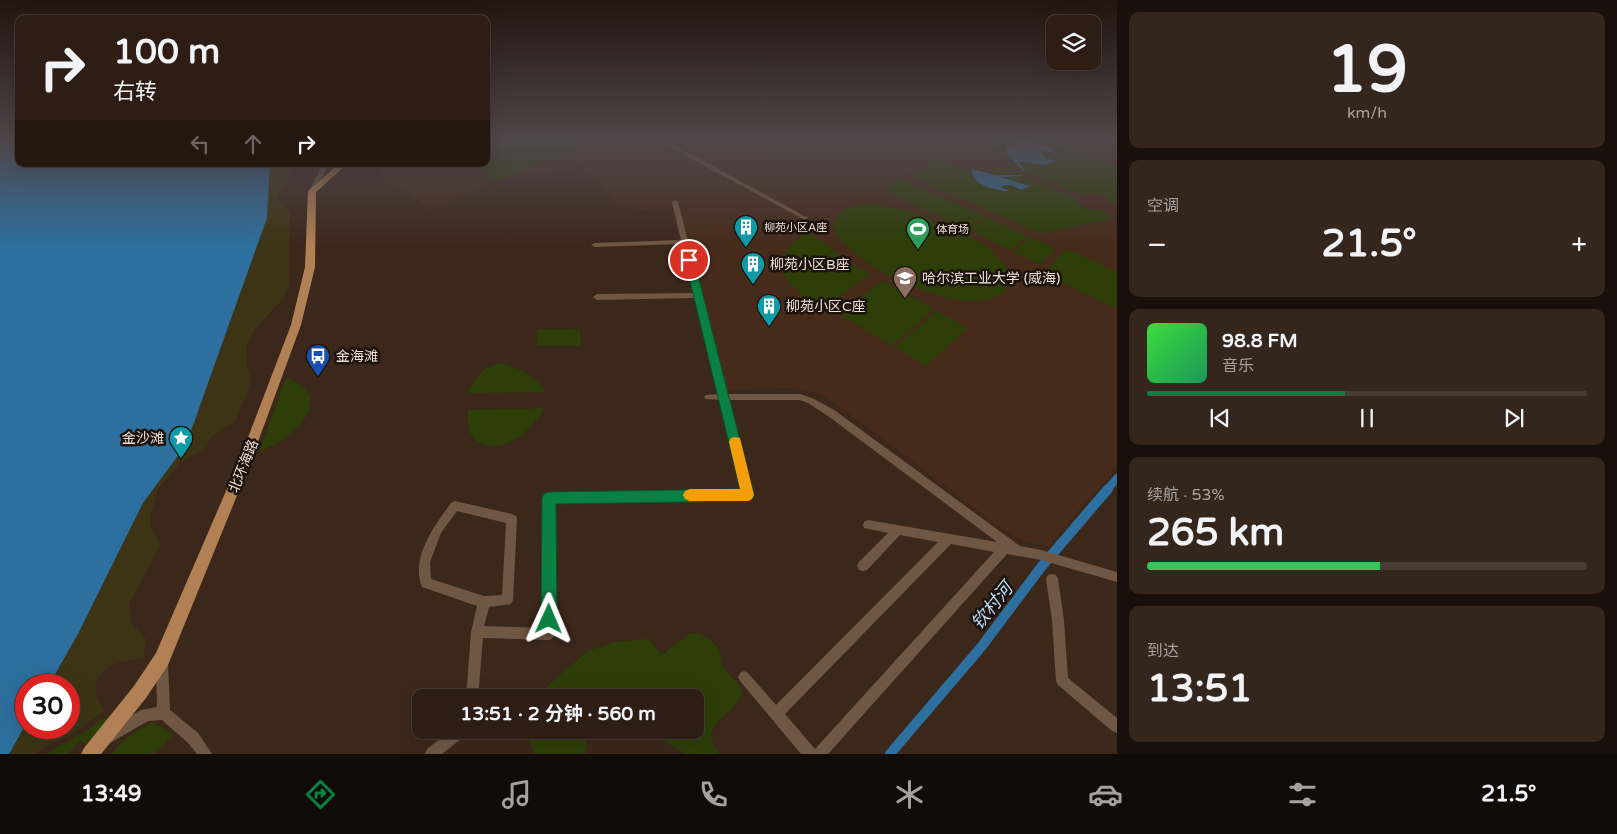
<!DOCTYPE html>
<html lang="zh">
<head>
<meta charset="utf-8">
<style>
	:root { --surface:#2d1d14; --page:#35261d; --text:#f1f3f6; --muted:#a7a2a0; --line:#483b34; --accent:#0b8043 }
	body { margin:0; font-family:"Varela Round","Noto Sans SC",sans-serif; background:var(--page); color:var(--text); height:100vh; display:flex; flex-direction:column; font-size:19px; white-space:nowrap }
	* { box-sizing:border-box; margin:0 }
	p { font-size:16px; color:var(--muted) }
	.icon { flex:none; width:28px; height:28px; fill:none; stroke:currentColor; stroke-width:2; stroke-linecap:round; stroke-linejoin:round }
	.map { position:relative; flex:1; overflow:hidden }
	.panel { display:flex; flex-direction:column; gap:12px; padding:12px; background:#19100b; width:500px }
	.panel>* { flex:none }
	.banner { position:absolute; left:15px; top:15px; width:475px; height:152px; border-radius:10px; box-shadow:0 5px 20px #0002,0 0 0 1px var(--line); background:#2d1d14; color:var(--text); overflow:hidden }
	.buttons { position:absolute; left:1046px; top:15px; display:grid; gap:10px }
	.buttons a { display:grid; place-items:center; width:55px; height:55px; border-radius:10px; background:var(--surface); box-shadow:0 5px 20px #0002,0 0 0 1px var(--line); font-size:25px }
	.speed { position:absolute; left:15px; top:674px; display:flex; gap:10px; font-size:25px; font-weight:700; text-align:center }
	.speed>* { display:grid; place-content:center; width:65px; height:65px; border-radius:50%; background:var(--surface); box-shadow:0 5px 20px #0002,0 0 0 1px var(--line); line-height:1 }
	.speed .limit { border:8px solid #d22; background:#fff; color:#111 }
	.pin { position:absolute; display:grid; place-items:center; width:42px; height:42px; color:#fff; margin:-21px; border:2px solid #fff; border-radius:50%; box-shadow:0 1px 5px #0007 }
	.me { position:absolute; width:55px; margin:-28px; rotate:1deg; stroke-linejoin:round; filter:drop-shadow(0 0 4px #0008) }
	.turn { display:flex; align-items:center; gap:18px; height:105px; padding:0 15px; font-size:22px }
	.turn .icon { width:65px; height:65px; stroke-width:2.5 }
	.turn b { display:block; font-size:35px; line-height:42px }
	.lanes { display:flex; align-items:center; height:48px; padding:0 15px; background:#0003; justify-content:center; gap:25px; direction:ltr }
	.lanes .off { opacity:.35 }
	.big { font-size:38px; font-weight:700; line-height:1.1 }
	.panel .card { flex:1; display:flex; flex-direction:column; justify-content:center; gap:8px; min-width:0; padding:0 18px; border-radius:10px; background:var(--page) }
	.panel .dial { align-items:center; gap:0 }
	.dial b { font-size:65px; line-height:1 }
	.song { display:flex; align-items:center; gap:15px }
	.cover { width:60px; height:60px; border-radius:8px; background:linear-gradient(135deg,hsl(120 70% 55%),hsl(150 70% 35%)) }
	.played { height:5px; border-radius:2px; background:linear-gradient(90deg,var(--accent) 45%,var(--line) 45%) }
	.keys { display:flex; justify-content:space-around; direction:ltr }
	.heat { display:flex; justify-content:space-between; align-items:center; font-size:28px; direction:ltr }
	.charge { height:8px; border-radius:4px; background:linear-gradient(90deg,#34c759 53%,var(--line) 0) }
	.trip { position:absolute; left:412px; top:689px; width:292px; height:50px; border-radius:10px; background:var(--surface); box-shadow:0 5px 20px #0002,0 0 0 1px var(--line); font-weight:700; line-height:50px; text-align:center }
	.tabs { display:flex; height:80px; justify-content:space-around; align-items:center; background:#120c08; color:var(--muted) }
	.tabs .icon { width:35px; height:35px }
	.tabs .selected { color:var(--accent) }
	.tabs b { font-size:22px; color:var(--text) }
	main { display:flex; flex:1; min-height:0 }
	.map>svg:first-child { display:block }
	.built { fill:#462b1b }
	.green { fill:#2d3e08 }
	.sand { fill:#3c3414 }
	.water { fill:#2d6f9e }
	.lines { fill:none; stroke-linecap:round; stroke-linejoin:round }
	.canal-far1 { stroke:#2d6f9e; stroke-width:8 }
	.canal { stroke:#2d6f9e; stroke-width:10 }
	.minor { fill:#705743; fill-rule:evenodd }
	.major { fill:#b18055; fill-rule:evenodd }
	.route { fill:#0b8043; stroke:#07532c }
	.slow { fill:#f59e0b }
	.labels { text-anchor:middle; stroke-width:5; stroke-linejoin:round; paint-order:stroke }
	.far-poi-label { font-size:11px; fill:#eddfd7; stroke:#1c130d; text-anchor:start }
	.poi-label { font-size:14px; fill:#eddfd7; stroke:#1c130d; text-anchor:start }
	.street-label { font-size:14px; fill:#eddfd7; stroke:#1c130d }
	.near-water-label { font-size:18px; font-style:italic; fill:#bcdef9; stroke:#1c130d }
</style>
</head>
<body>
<main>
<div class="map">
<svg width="1117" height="754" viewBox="0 0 1117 754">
	<rect width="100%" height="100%" fill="#3c271b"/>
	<path class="built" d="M486,140H1117V466L1047,547L1023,540L999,527L881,437L829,399L819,394L795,388L718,390L671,211H649L615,203L582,167L494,182L430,209L385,178L371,164H486Z"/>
	<g class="green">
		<path d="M509,140H565L577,147L496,181L472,164H486V149Z"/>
		<path d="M986,140H1048L1113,164L1117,167V205C1110,203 1110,200 1104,196C1097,192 1087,193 1079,194L1008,165V158Z"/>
		<path d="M938,158L955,165L982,170L1003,168L1076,198V201L1083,208L1102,211L1114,218L1044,233L1037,232L910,176Z"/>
		<path d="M900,178L984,216L967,230L882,189Z"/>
		<path d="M871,203L914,212L969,235L992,251L1006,266L1011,281C1008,284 1006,291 1002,293C991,302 967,302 953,299C940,296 926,291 913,287C894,279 828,245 835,221C838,207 859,205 871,203Z"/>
		<path d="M986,217L1028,236L1011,250L969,230Z"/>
		<path d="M806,232L824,242L846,261L870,274L823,309C787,286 762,265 806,232Z"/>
		<path d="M1030,237L1056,249L1040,264L1013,252Z"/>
		<path d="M1067,249L1117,272V309L1043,273Z"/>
		<path d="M882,281L934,309L892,346L839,314Z"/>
		<path d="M937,311L968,328L926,366L895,347Z"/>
		<path d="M580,329L581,346H537V330Z"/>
		<path d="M502,363C520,368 535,377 546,392L468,393C476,377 484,365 502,363Z"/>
		<path d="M286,378C340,397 292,441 259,451Z"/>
		<path d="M545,408C537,419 530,429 519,437C502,449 473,451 468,426C467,421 468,415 468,410Z"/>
		<path d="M691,633C700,632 712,640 718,648C721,653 720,661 723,666C727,676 744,683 741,696C736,711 707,721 712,740C713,745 717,750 719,754H685L664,741L622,730H696V698L535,697L588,651L615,642L648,639L660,653L665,654L669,649Z"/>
		<path d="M109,715L112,717L86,744L80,740L68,754H46L86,731Z"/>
		<path d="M152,723L160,726L172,735L154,754H111L130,735Z"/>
		<path d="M526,730H603L586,738V754H534Z"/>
	</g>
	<path class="sand" d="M270,164H293C293,178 279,185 278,199L290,212L289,285L284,298L255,329L247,343L246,359L251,382L235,422L210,438L207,447L180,463L158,489L150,517L151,529L161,545L129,604L132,623L146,639L143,659C111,658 79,679 105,711L70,735L43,747L36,754H9L26,724V728H69V685H49L78,634L143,503L186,445L267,218Z"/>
	<g class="water">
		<path d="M0,140H19V164H270L267,218L186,445L143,503L78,634L49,685H26V724L9,754H0Z"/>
		<path d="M1029,142L1047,146L1057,153L1043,151L1040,153L1047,159L1058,161L1045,165L1017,161L1026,172L1023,171L1006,152L1007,146L1014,143Z"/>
		<path d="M972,169L996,175H1020L1022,176L1001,177L1030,186L1021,190C1015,186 1007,183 1001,187L1009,191C996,191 969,184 972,169Z"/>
	</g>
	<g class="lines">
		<path class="canal-far1" d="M1107,490L1117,478"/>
		<path class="canal" d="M890,754L982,646L1042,566L1108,489"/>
		<g class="minor">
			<path d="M657,140H665L808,218L805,220L803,219Z"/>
			<path d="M323,164H329L315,191L310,192L309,191Z"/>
			<path d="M675,200L678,202L727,394H800L814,399L834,410L1020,546L1041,550L1117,572V582L1041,560L1007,554L828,754H801L740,681L738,677L740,673L744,671L748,673L776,705L938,542L900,535L867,570L863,571L859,570L857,566L859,562L888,533L864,528L863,525L864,522L868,520L997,542L828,416L808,403L800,400H729L753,495L752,498L748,500L554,502L555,634L553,638L549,640L483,638L478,698H466L471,632L477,606L422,587C410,558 435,525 451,503L455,501L512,514L516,516L517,519L513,600L511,604L489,607L484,626L543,628L544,498L545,495L549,493L742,491L720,400L706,399L704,397L706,395L718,394L695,298L597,300L593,297L597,294L694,293L682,244L595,247L591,245L595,243L681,240L672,202ZM457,511L506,523L502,595L484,596L431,579L430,562L441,533ZM951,544L994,552L815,749L785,714Z"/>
			<path d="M1052,574L1056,575L1058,579L1064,620L1068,678L1117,718V733L1112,731L1058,685L1056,681L1052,620L1046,579L1048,575Z"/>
			<path d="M162,656L166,658L168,662L170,710L198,733L212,754H197L188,743L162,720L148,721L110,743L105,741L103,736L105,731L141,710L157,707L156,662L158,658Z"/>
			<path d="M451,730H468L466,735L442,754H425L427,749Z"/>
		</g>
		<path class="major" d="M339,164H347L316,192L315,267L301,325L251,461L168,665L146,698L101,754H81L84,748L134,686L156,653L239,461L291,325L305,267L308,191Z"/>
	</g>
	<linearGradient id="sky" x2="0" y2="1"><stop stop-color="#21150f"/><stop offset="0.57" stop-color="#50474a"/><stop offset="1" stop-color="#50474a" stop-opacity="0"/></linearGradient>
	<rect width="1117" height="246" fill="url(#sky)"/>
	<path class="route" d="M689,257L694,260L754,495L752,499L748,501L556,504L557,619L554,624L549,626L543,624L541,619L542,498L544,494L549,492L740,489L685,260Z"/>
	<path class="slow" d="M735,437L740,438L741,442L754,495L752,499L748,501H690L685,499L683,495L685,491L690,489H740L729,442L731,438Z"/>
	<defs>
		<g id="building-pin" transform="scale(1.25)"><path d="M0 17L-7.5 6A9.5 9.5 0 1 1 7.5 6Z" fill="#0f9aa8" stroke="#1c130d"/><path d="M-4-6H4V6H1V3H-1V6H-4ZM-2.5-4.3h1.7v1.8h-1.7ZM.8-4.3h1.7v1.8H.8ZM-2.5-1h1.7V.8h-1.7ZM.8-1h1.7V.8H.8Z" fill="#fff"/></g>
		<g id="stadium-pin" transform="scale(1.25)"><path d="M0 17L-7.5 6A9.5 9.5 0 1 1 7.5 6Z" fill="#2e9e5b" stroke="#1c130d"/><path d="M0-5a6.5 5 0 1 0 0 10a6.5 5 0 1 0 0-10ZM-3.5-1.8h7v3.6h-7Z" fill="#fff"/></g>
		<g id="university-pin" transform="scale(1.25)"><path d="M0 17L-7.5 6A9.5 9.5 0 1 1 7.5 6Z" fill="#8d6e63" stroke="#1c130d"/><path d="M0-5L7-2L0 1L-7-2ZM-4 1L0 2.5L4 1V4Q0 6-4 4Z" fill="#fff"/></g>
		<g id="bus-pin" transform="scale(1.25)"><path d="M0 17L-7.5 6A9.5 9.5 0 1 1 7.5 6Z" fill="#1a4fb4" stroke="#1c130d"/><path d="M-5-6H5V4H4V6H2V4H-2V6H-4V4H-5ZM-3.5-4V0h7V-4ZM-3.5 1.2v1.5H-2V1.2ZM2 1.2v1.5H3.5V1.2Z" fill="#fff"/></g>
		<g id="sight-pin" transform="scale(1.25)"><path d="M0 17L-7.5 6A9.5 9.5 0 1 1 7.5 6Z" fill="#0f9aa8" stroke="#1c130d"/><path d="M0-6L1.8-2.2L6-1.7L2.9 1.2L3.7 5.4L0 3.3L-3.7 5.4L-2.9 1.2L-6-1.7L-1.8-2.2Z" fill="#fff"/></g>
	</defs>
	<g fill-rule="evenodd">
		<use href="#building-pin" x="746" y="227"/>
		<use href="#stadium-pin" x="918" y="229"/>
		<use href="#building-pin" x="753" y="264"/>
		<use href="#university-pin" x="905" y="278"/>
		<use href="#building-pin" x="769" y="306"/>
		<use href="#bus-pin" x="318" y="356"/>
		<use href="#sight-pin" x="181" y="438"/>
	</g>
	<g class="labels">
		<g class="far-poi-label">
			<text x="764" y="231">柳苑小区A座</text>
			<text x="936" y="233">体育场</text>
		</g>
		<g class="poi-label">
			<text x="770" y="269">柳苑小区B座</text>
			<text x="922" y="283">哈尔滨工业大学 (威海)</text>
			<text x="786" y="311">柳苑小区C座</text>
			<text x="336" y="361">金海滩</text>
			<text x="164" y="443" text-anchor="end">金沙滩</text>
		</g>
		<g class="street-label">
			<text transform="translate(243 466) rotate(-68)" y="5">北环海路</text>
		</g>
		<g class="near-water-label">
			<text transform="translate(992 606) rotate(-51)" y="6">钦村河</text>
		</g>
	</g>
</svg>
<div class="buttons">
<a><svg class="icon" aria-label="layers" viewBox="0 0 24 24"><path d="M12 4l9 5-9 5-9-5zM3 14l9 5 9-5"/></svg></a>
</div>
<div class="speed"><div class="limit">30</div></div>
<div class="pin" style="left:689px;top:260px;background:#d93025"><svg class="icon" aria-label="arrive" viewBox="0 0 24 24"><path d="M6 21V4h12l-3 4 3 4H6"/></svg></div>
<svg class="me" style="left:549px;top:619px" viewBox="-20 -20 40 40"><path d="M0-17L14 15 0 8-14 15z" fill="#0b8043" stroke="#fff" stroke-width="4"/></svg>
<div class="trip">13:51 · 2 分钟 · 560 m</div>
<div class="banner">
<div class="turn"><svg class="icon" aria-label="right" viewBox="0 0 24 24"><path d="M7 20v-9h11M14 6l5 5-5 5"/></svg><div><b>100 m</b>右转</div></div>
<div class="lanes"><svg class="icon off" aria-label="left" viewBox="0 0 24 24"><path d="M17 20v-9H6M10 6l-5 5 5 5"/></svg><svg class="icon off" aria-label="ahead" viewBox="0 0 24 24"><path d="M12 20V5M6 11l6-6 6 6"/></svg><svg class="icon" aria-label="right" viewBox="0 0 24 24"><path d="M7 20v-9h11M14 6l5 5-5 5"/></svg></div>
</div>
</div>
<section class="panel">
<div class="card dial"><b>19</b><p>km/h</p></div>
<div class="card"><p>空调</p>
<div class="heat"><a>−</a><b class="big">21.5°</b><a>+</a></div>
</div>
<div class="card">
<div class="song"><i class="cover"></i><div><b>98.8 FM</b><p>音乐</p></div></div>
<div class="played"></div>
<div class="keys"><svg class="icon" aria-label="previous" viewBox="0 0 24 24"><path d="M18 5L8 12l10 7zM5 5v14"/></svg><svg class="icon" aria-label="pause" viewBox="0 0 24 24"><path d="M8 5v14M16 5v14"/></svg><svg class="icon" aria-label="next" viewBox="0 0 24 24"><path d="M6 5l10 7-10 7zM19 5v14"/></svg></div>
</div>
<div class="card"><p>续航 · 53%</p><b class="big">265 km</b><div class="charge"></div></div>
<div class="card"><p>到达</p><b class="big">13:51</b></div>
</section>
</main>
<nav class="tabs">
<b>13:49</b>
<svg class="icon selected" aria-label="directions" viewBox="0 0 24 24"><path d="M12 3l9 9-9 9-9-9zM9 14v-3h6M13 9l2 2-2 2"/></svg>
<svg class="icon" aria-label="music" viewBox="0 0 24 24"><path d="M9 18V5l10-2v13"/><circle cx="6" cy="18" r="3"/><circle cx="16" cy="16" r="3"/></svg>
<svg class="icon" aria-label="phone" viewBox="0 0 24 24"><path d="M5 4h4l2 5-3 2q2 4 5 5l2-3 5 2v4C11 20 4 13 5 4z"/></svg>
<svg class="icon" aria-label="climate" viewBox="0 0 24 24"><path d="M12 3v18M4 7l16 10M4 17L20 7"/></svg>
<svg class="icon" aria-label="car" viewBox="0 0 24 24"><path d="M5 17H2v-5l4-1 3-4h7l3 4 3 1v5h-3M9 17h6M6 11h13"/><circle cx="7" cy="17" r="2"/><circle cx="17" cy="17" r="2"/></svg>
<svg class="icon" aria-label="filters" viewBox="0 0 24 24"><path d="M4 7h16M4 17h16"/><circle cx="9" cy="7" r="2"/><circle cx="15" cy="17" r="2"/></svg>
<b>21.5°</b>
</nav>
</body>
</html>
